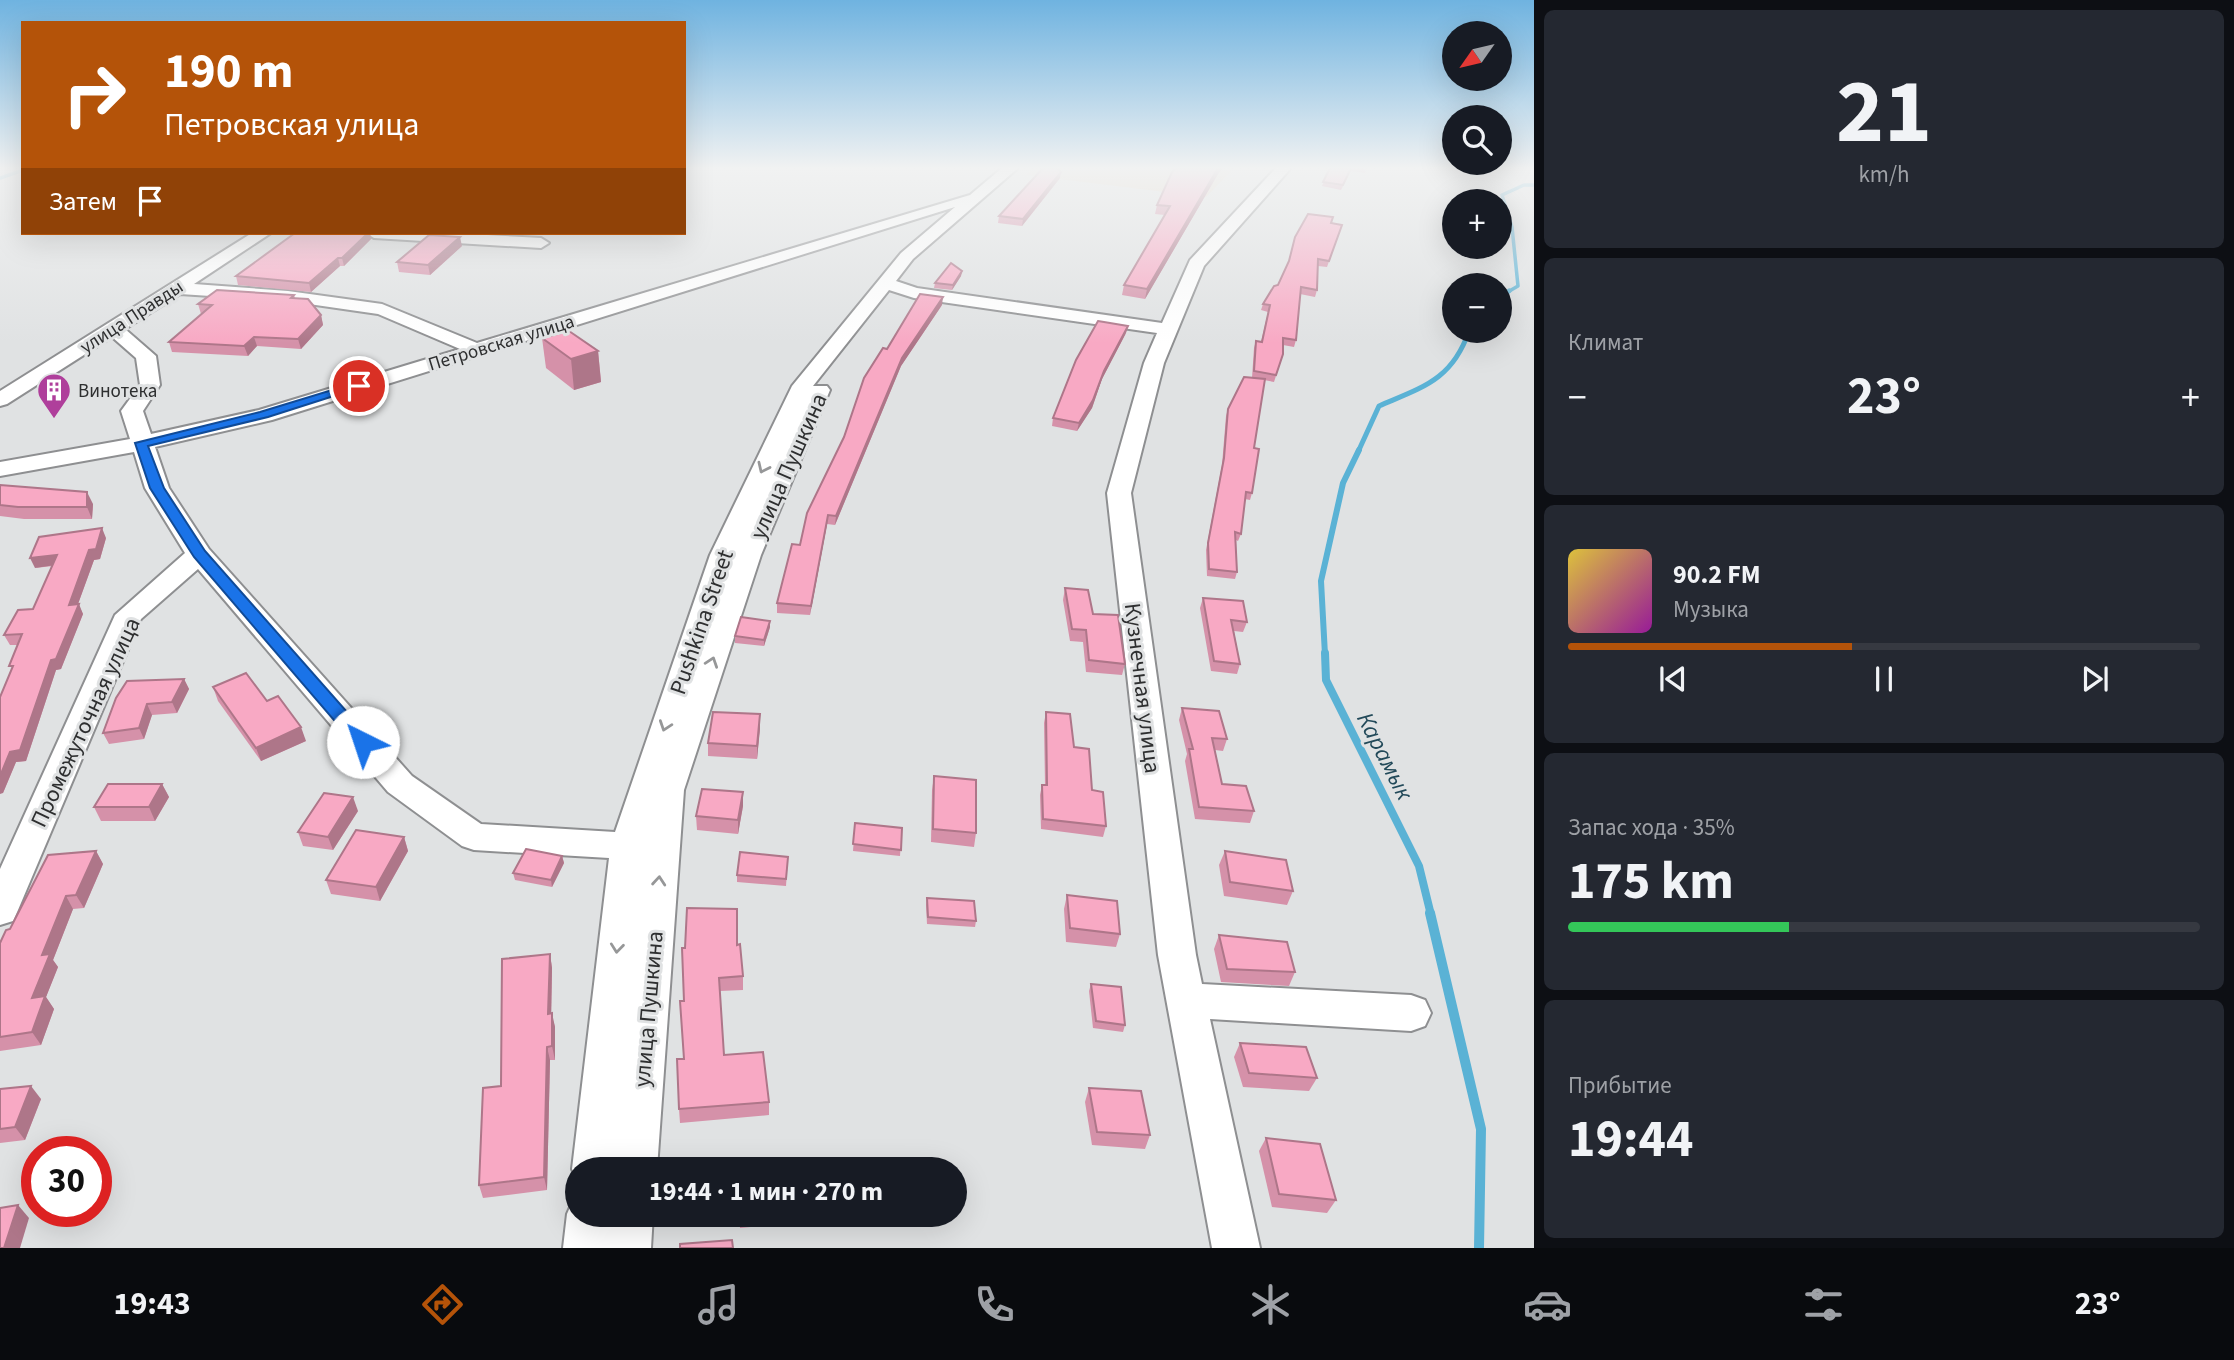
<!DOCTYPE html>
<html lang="ru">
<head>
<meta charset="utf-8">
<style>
	:root { --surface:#171b24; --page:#242831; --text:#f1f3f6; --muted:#9ea1a6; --line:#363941; --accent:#b45309 }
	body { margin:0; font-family:"Source Sans 3",sans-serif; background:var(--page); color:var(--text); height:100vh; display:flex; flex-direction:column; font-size:26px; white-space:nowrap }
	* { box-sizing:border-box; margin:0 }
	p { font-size:23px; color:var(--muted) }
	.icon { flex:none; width:38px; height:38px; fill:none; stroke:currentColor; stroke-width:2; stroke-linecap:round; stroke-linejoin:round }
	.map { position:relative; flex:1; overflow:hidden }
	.details { display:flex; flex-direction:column; gap:10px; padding:10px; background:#0d0f14; width:700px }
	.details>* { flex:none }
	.guide { position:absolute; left:21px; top:21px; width:665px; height:214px; border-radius:0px; box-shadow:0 7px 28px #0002; background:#b45309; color:#fff; overflow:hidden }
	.needle { width:46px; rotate:236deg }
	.tools { position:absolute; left:1442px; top:21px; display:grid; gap:14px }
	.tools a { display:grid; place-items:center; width:70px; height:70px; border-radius:50%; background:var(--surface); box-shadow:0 7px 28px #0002; font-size:35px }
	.speed { position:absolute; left:21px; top:1136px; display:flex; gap:14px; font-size:35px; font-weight:700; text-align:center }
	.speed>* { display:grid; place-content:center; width:91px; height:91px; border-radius:50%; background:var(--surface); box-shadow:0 7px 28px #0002; line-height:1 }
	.speed .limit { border:10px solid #d22; background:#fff; color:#111 }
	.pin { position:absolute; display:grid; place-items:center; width:60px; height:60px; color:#fff; margin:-30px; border:4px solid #fff; border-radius:50%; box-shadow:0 2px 7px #0007 }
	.me { position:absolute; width:77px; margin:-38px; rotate:319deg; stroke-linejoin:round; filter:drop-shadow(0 0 5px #0008) }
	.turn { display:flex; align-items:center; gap:24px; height:147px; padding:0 28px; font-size:32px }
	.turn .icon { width:91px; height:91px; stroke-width:2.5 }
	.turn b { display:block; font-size:49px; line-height:60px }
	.then { display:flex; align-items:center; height:66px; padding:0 28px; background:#0003; gap:14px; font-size:26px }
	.big { font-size:52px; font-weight:700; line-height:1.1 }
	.details .card { flex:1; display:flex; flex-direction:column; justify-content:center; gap:10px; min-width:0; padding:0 24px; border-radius:10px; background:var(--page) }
	.details .dial { align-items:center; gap:0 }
	.dial b { font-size:91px; line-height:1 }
	.song { display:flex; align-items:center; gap:21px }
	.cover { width:84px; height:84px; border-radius:10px; background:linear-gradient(135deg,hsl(50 70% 55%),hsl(300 70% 35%)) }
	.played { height:7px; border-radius:4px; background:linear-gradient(90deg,var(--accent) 45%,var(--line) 45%) }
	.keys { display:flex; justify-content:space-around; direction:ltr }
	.heat { display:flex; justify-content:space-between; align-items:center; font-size:38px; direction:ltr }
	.charge { height:10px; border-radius:5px; background:linear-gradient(90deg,#34c759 35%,var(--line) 0) }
	.trip { position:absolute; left:565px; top:1157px; width:402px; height:70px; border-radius:35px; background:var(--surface); box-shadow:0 7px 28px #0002; font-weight:700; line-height:70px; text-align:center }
	.tabs { display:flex; height:112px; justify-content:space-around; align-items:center; background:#090b0e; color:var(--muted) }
	.tabs .icon { width:49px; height:49px }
	.tabs .on { color:var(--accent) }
	.tabs b { font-size:32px; color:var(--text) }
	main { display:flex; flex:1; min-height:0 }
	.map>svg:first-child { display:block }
	.education { fill:#e5d5c3 }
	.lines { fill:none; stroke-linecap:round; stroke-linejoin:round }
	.stream-far4 { stroke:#5ab2d5; stroke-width:3.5 }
	.stream-far3 { stroke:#5ab2d5; stroke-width:5 }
	.stream-far2 { stroke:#5ab2d5; stroke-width:6 }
	.stream-far1 { stroke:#5ab2d5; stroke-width:8 }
	.stream { stroke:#5ab2d5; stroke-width:10 }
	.minor-casing { stroke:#8e8f91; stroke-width:4 }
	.minor { fill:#fff; fill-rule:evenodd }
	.wall { fill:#d591a9 }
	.shaded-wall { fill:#ae7689 }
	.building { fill:#f8a9c4; stroke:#ae7689; stroke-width:2 }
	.oneway { stroke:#969798 }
	.route { fill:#1a73e8; stroke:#114b97; stroke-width:2 }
	.labels { text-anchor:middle; stroke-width:6; stroke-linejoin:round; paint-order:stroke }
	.far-street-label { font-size:19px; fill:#2e2f30; stroke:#e0e2e3 }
	.far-poi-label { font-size:19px; fill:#2e2f30; stroke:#e0e2e3; text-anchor:start }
	.street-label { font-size:23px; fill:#2e2f30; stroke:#e0e2e3 }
	.water-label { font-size:24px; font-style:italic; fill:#224959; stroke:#e0e2e3 }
</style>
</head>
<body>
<main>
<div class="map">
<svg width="1534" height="1248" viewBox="0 0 1534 1248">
	<rect width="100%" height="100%" fill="#e0e2e3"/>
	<path class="education" d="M1034,168H1234L1206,197L1026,175Z"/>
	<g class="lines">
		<g class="stream-far4">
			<path d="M0,178L23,170"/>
			<path d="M1506,293L1518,286L1512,227L1502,195L1524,185H1534"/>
		</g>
		<g class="stream-far3">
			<path d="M1500,297L1509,291"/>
			<path d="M1358,452L1379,406C1423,387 1452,380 1469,331"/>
		</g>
		<path class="stream-far2" d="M1325,655L1321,581L1343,483L1359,450"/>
		<path class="stream-far1" d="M1325,653L1326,680L1419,866L1431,915"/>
		<path class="stream" d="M1430,913L1481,1129L1479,1248"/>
		<g class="minor-casing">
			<g id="minor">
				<path d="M1002,168H1018L913,259L896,281L917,288L1162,323L1190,260L1276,168H1291L1204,266L1164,363L1131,493L1196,955L1202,984L1411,995L1425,1000L1431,1013L1425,1026L1411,1031L1210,1019L1260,1248H1212L1158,955L1107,493L1144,363L1157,333L914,298L889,290L813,386H827L830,390L761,555L684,790L657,1169H578V1181L572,1169L609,858L474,850L462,846L388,792L198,569L141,619L18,910L13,921L0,925V869L115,615L185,553L145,488L134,452L0,476V462L130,439L121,411L140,385L136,358L112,337L7,404L0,406V391L252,233H271L194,284L288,291L382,304L477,343L970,195ZM955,207L901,253L792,386L710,555L615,832L481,824L412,776L209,549L169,488L155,447L272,420ZM180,294L288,301L378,314L460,349L259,410L151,434L143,411L160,385L156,356L125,329Z"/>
				<path d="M366,233H450L541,238L549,243L541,248L374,238Z"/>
				<path d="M578,1196V1214H653L651,1248H563L567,1214L574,1198Z"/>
			</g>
		</g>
		<use href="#minor" class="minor"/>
	</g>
	<g class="wall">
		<path d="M1176,168H1223L1218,174L1145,299L1122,295L1124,285L1165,215L1155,214L1157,205Z"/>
		<path d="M1330,168H1366L1365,173L1351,171L1341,190L1322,186Z"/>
		<path d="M1060,178L1022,226L998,223L999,216Z"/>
		<path d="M1331,223L1342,225L1327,267L1318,266L1317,290L1315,297L1300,294L1296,340L1294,347L1283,345V354L1274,382L1264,380L1254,448L1252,493L1250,500L1245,499L1241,534L1238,541L1236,540L1237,572L1235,579L1207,576L1206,550L1222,465L1226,416L1228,409L1252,378L1254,348L1256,341L1261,342L1268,312L1261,310L1263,304L1278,285L1289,263Z"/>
		<path d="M295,233H370L371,239L344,266H340L311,292L238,285L236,276Z"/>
		<path d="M462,246L430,275L399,272L397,262Z"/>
		<path d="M962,271L961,276L952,290L934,288L935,283Z"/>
		<path d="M294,295L295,298L321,315L323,325L301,349L257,346L248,356L172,352L169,342L201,314L198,304Z"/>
		<path d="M942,305L901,366L835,525L827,524L810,615L777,613V603L844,437L887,349Z"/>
		<path d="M1126,333L1102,379L1092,408L1077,431L1052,426L1053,418Z"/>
		<path d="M542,338L598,351L601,382L574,390L546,368Z"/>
		<path d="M0,485L93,504L92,519H24L0,516Z"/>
		<path d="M106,538L100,559L94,560L78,604L83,614L61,669L56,670L26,761L16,762L3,793L11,671L18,645H10L4,635L33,609L53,566L35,568Z"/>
		<path d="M1065,588L1093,614L1125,664L1122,675L1086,672L1083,642L1070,641L1063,600Z"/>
		<path d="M1203,598L1247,622L1243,632L1234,631L1240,664L1237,674L1211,671L1200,608Z"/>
		<path d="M770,627L764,646L735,643V636Z"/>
		<path d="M184,679L189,689L177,713L152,715L144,739L109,744L103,733Z"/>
		<path d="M213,687L306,741L261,761L218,701Z"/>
		<path d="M1182,708L1227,739L1223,751L1215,750L1222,784L1254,811L1250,823L1195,819L1185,761L1187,754L1179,720Z"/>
		<path d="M1046,712L1074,747L1106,826L1103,837L1041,829L1040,795L1042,785H1045L1044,723Z"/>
		<path d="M760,714V728L757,759L708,756V743Z"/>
		<path d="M934,776L976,833L974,847L931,842L932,790Z"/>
		<path d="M162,784L169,797L155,821H101L94,807Z"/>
		<path d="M743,806L738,834L697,830L696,816Z"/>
		<path d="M358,811L333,850L303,846L298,832Z"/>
		<path d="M855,823L902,828L900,856L853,851Z"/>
		<path d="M404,837L408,851L380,901L331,894L326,880Z"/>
		<path d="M96,851L103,864L84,908L73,909L53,960L58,967L46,997L54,1009L41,1045L0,1051V943L10,929Z"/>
		<path d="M1225,851L1293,891L1287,905L1224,896L1219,865Z"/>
		<path d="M562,856L564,863L552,887L515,880L513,873Z"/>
		<path d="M788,857L786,886L737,882V875Z"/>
		<path d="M1067,895L1120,934L1116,947L1066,942L1064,909Z"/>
		<path d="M927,898L976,921L975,927L927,924L926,905Z"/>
		<path d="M738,922L737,945L743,976V990L720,991L724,1055L769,1102V1115L680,1123L679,1109L684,1059L685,948Z"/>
		<path d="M1219,935L1295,972L1289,986L1221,982L1214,949Z"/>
		<path d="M550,954L552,968L551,1013L555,1027V1060H550L547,1190L483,1198L479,1185L501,1086Z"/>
		<path d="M1091,984L1125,1025L1123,1032L1093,1028L1089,991Z"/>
		<path d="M1240,1043L1317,1078L1309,1091L1243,1087L1234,1057Z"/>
		<path d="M1089,1088L1150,1135L1145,1149L1092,1145L1085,1102Z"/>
		<path d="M0,1089L41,1099L25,1140L0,1143Z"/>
		<path d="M1266,1138L1336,1200L1327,1213L1272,1207L1259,1151Z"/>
		<path d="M739,1214H805V1222L740,1228Z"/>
	</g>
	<g class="shaded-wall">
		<path d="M1218,168H1223L1218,174L1145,299L1147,289Z"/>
		<path d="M1061,172L1060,178L1022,226L1023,219Z"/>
		<path d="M368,233H370L371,239L344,266L342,258Z"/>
		<path d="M460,237L462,246L430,275L428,265Z"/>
		<path d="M338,258L340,266L311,292L309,283Z"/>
		<path d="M962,271L961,276L952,290L953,285Z"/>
		<path d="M943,297L942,305L901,366L835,525L836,516L902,358Z"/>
		<path d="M321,315L323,325L301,349L298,339Z"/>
		<path d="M1128,326L1126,333L1102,379L1092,408L1077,431L1079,423L1104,371Z"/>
		<path d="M254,337L257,346L248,356L244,346Z"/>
		<path d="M598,351L601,382L574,390L571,359Z"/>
		<path d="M87,492L93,504L92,519L87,507Z"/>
		<path d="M828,515L827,524L810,615L811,606Z"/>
		<path d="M102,528L106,538L100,559L94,560L74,615L69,605L89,550Z"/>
		<path d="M57,555L62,564L35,568L30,558Z"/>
		<path d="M79,604L83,614L61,669L56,670L26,761L16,762L3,793L0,794V776L51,660Z"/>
		<path d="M770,621V627L764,646V640Z"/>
		<path d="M184,679L189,689L177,713L172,702Z"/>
		<path d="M147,704L152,715L144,739L139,728Z"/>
		<path d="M760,714V728L757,759V746Z"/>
		<path d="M301,727L306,741L261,761L256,748Z"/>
		<path d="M162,784L169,797L155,821L149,807Z"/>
		<path d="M743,792V806L738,834V820Z"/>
		<path d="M353,797L358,811L333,850L328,837Z"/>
		<path d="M404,837L408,851L380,901L376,887Z"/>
		<path d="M96,851L103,864L84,908L76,895Z"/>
		<path d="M562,856L564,863L552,887L551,880Z"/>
		<path d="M66,896L73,909L53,960L58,967L46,997L54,1009L41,1045L32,1032V998L42,955Z"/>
		<path d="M550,954L552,968L551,1028L548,1014Z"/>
		<path d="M552,1013L555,1027V1060L552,1046Z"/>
		<path d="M547,1047L550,1060L547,1190L544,1177Z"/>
		<path d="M31,1086L41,1099L25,1140L15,1127Z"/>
		<path d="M18,1205L29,1218L20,1248H4Z"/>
	</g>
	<g class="building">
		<path d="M1043,168H1057L1061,172L1023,219L999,216Z"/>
		<path d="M1176,168H1218L1147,289L1124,285L1170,206L1157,205L1172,172Z"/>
		<path d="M1351,168L1343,185L1323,182L1330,168Z"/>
		<path d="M1308,214L1333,217L1331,223L1342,225L1329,261L1318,259L1317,290L1301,287L1296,340L1283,338V354L1276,375L1254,371L1256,341L1262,342L1270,305L1263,304L1274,286L1278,285L1289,261L1295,237Z"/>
		<path d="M295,233H368L342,258H338L309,283L236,276Z"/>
		<path d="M429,235L460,237L428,265L397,262Z"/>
		<path d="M951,263L962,271L953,285L935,283Z"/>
		<path d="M217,290L294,295L291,298L308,299L321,315L298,339L254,337L244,346L169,342L212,305L198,304Z"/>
		<path d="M920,294L943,297L902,358L836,516L828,515L811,606L777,603L792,544L800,545L807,513L844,437L864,378L883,348L887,349Z"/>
		<path d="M1098,321L1128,326L1104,371L1093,400L1079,423L1053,418L1076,360Z"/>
		<path d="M569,331L598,351L571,359L542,338Z"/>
		<path d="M1244,377L1265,379L1254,448L1259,449L1252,493L1246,492L1241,534L1235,532L1237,572L1209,569L1208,543L1224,458L1228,409Z"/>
		<path d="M0,485L87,492V507H18L0,505Z"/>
		<path d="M102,528L96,549L89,550L69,605L79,604L56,659L51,660L20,750L10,752L0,776V697L13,666H9L22,634L4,635L18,610L33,609L57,555L30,558L39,537Z"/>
		<path d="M1065,588L1088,590L1093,614L1118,615L1125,664L1089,660L1086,630L1072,629Z"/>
		<path d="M1203,598L1243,601L1247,622L1231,620L1240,664L1214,661Z"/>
		<path d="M741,617L770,621L764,640L735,636Z"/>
		<path d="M246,673L267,701L278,696L301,727L256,748L213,687Z"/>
		<path d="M184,679L172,702L147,704L139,728L103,733L116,698L127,681Z"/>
		<path d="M1182,708L1219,711L1227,739L1212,738L1222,784L1246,786L1254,811L1199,807L1189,749H1193Z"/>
		<path d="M713,712L760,714L757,746L708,743Z"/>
		<path d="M1046,712L1070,714L1074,747L1089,749L1092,790L1103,792L1106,826L1043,819L1042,785H1047Z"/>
		<path d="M934,776L976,780V833L933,829Z"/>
		<path d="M108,784H162L149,807H94Z"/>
		<path d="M702,789L743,792L738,820L696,816Z"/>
		<path d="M324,793L353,797L328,837L298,832Z"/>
		<path d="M855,823L902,828L901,850L853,844Z"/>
		<path d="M356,830L404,837L376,887L326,880Z"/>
		<path d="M526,849L562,856L551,880L513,873Z"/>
		<path d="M96,851L76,895L66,896L42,955L50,954L32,998L45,996L32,1032L0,1037V943L6,930L10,929L48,855Z"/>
		<path d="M1225,851L1286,860L1293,891L1230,882Z"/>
		<path d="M740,852L788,857L786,879L737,875Z"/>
		<path d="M1067,895L1117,901L1120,934L1070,928Z"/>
		<path d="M927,898L974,901L976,921L928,917Z"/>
		<path d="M687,908L737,909V945L740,944L743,976L719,978L724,1055L763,1052L769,1102L679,1109L677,1059H684L680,1001H684L682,948H685Z"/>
		<path d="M1219,935L1287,942L1295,972L1227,969Z"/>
		<path d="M550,954L548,1014L552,1013V1046L547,1047L544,1177L479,1185L483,1088L501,1086L502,959Z"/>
		<path d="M1091,984L1121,987L1125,1025L1096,1021Z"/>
		<path d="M1240,1043L1306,1047L1317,1078L1249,1073Z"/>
		<path d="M31,1086L15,1127L0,1129V1089Z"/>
		<path d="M1089,1088L1141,1091L1150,1135L1097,1132Z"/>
		<path d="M1266,1138L1320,1144L1336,1200L1279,1194Z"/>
		<path d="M800,1159L801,1169H737V1164Z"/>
		<path d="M18,1205L4,1248H0V1208Z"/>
		<path d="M732,1240L733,1248H680V1244Z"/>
	</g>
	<defs><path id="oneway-chevron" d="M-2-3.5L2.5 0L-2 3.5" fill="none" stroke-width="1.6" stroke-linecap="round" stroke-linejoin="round" transform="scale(1.75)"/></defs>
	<g class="oneway">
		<use href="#oneway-chevron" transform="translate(763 468) rotate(115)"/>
		<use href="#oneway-chevron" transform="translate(712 662) rotate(-71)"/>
		<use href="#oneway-chevron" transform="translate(665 726) rotate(109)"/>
		<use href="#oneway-chevron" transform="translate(659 881) rotate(-85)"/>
		<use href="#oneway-chevron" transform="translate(617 948) rotate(96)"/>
	</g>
	<linearGradient id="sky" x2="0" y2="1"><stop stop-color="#6fb3e0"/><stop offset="0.49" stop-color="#f1f2f2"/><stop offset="1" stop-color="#f1f2f2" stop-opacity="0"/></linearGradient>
	<rect width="1534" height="343" fill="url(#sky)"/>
	<path class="route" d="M355,383L365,386L268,417L148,446L164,488L205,551L370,738L372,742L363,749L357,747L194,557L150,488L135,443L260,412Z"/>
	<defs>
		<g id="building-pin" transform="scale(1.75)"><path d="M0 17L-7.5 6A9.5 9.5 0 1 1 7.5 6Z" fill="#af3f9b" stroke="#e0e2e3"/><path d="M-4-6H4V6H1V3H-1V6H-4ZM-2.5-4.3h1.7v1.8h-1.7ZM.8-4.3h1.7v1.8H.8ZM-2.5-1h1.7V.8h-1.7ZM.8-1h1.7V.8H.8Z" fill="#fff"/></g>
	</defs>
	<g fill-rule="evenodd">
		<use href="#building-pin" x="54" y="390"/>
	</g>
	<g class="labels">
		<g class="far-street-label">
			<text transform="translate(131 316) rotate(-33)" y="7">улица Правды</text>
			<text transform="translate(501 342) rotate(-17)" y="7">Петровская улица</text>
		</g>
		<g class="far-poi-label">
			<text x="78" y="397">Винотека</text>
		</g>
		<g class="street-label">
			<text transform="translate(788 466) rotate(-66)" y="8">улица Пушкина</text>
			<text transform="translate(701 622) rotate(-71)" y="8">Pushkina Street</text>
			<text transform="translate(1143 688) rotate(83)" y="8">Кузнечная улица</text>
			<text transform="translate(85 722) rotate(-65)" y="8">Промежуточная улица</text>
			<text transform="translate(648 1009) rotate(-85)" y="8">улица Пушкина</text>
		</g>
		<g class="water-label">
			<text transform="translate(1385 756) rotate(63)" y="8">Карамык</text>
		</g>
	</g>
</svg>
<div class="tools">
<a><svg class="needle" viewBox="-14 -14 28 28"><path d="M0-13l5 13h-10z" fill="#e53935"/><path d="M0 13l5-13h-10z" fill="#9ea1a6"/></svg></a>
<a><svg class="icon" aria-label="search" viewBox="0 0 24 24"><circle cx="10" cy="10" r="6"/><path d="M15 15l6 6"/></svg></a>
<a>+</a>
<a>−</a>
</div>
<div class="speed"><div class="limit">30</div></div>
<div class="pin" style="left:359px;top:386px;background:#d93025"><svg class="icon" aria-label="arrive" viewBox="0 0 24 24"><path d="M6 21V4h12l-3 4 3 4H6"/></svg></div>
<svg class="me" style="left:363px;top:742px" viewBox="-20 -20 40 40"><circle r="19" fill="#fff"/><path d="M0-13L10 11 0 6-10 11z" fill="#1a73e8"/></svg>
<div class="trip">19:44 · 1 мин · 270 m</div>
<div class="guide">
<div class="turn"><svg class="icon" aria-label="right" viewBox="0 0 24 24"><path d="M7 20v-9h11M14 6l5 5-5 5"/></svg><div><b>190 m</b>Петровская улица</div></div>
<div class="then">Затем<svg class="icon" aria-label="arrive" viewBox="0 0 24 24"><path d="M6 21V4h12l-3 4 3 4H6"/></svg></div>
</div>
</div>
<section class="details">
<div class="card dial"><b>21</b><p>km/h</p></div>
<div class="card"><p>Климат</p>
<div class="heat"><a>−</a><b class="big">23°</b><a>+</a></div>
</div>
<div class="card">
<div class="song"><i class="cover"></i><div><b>90.2 FM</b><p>Музыка</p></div></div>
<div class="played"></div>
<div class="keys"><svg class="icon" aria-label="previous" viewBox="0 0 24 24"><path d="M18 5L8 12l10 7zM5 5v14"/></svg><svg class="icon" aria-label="pause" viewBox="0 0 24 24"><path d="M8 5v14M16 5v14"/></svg><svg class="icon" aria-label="next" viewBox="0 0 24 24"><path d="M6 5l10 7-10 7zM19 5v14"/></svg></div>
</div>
<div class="card"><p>Запас хода · 35%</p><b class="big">175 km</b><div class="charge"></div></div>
<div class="card"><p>Прибытие</p><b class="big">19:44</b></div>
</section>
</main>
<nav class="tabs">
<b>19:43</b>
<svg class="icon on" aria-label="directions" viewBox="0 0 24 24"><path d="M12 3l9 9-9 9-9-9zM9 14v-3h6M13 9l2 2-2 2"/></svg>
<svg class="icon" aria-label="music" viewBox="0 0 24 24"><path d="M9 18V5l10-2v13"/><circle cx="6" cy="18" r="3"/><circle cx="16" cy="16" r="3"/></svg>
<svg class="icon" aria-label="phone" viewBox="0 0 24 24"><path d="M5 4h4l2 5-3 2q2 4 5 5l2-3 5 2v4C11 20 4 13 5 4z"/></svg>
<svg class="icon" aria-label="climate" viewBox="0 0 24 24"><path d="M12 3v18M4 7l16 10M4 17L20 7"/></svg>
<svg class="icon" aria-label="car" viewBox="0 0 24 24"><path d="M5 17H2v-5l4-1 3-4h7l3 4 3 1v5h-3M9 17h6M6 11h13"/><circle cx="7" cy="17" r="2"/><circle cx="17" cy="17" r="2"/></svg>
<svg class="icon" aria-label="filters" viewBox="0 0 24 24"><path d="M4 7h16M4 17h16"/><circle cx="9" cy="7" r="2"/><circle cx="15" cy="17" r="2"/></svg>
<b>23°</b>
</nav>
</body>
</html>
